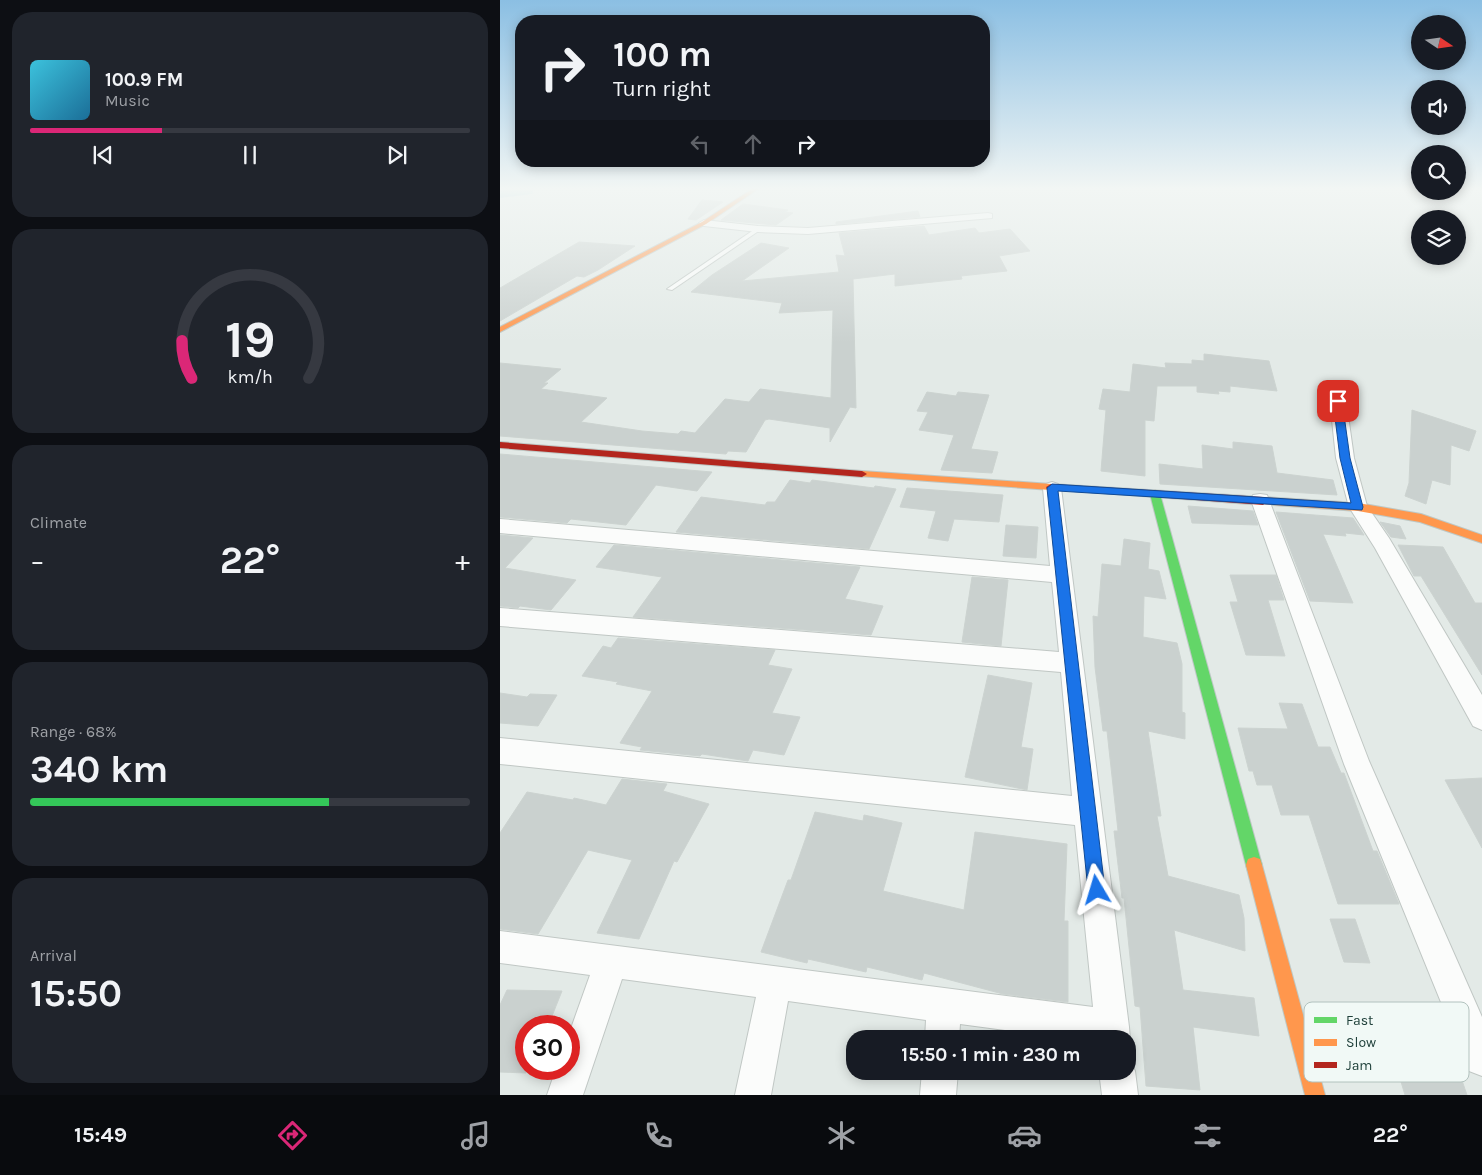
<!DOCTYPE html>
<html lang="en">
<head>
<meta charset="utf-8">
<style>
	:root { --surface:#171b24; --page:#20242c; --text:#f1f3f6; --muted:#9ea1a6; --line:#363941; --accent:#db2777 }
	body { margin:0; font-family:Karla,sans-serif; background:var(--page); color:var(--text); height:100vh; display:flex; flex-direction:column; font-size:19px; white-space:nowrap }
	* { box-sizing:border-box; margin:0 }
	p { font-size:16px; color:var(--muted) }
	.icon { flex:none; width:28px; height:28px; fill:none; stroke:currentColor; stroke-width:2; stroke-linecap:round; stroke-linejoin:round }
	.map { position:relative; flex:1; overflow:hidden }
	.details { display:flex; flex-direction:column; gap:12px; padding:12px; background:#0d0f14; width:500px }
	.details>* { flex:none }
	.banner { position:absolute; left:15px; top:15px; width:475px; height:152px; border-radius:20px; box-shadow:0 2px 12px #0003; background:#171b24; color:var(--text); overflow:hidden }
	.needle { width:32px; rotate:103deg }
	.fabs { position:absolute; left:911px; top:15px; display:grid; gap:10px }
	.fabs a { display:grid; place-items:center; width:55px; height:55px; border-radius:50%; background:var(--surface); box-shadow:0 2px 12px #0003; font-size:25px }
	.speed { position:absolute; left:15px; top:1015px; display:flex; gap:10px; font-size:25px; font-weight:700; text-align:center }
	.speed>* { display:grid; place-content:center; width:65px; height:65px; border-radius:50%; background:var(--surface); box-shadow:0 2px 12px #0003; line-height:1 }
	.speed .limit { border:8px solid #d22; background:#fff; color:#111 }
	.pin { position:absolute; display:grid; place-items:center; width:42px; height:42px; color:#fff; margin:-21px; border-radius:10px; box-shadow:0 2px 8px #0006 }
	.me { position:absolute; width:55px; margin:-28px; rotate:353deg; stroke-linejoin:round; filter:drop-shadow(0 0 4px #0008) }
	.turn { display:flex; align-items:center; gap:18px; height:105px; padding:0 15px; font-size:22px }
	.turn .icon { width:65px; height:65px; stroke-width:2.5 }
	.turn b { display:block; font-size:35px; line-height:42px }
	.lanes { display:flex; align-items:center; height:48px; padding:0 15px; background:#0003; justify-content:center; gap:25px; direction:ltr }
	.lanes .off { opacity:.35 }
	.big { font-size:38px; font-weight:700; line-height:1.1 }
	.details .widget { flex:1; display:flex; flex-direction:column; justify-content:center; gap:8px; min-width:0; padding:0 18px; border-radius:20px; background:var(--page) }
	.details .dial { align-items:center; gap:0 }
	.dial svg { height:130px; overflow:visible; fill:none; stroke:var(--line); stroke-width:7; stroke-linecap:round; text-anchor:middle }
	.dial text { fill:var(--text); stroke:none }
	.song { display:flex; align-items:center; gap:15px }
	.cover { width:60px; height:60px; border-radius:8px; background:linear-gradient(135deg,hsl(190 70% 55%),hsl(200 70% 35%)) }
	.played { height:5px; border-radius:2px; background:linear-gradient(90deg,var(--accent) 30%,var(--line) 30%) }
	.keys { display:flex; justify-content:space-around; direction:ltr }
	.heat { display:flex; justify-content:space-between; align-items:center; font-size:28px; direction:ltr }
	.charge { height:8px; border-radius:4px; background:linear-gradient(90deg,#34c759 68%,var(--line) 0) }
	.trip { position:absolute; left:346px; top:1030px; width:290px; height:50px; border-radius:20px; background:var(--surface); box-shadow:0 2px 12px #0003; font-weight:700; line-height:50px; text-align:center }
	.menu { display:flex; height:80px; justify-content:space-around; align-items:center; background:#090b0e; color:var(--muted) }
	.menu .icon { width:35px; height:35px }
	.menu .selected { color:var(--accent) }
	.menu b { font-size:22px; color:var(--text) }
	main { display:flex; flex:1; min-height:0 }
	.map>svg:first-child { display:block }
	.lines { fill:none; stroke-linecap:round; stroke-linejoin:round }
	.river { fill:#9fcfdc; fill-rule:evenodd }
	.building { fill:#cad1cf; stroke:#ccd3d0 }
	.lane-casing { stroke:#c0c7c4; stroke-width:2 }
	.street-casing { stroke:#c0c7c4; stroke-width:2 }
	.fast-casing { stroke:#bec8c5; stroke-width:2 }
	.slow-casing { stroke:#bec8c5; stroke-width:2 }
	.jam-casing { stroke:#bec8c5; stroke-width:2 }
	.lane { fill:#fbfcfb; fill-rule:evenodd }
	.street { fill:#fbfcfb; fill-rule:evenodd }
	.fast { fill:#63d668; fill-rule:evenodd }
	.slow { fill:#ff974d; fill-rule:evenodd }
	.jam { fill:#b3261e; fill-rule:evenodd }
	.route { fill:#1a73e8; stroke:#114b97 }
	.key { fill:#f1f9f6; stroke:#b2c2be; stroke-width:1 }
	.key-label { font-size:14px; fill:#1f403a }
</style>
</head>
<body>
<main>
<section class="details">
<div class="widget">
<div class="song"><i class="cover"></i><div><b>100.9 FM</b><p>Music</p></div></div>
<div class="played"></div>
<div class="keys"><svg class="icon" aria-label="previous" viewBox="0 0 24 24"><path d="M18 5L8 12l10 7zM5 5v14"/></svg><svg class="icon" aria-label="pause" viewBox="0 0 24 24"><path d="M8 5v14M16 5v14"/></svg><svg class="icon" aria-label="next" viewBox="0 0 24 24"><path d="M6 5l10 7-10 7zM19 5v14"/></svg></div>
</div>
<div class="widget dial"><svg viewBox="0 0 100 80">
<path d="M14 69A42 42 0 1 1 86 69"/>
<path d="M14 69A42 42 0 0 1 8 46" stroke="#db2777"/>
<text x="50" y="56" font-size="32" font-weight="700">19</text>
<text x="50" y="72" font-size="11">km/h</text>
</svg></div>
<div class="widget"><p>Climate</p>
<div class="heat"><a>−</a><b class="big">22°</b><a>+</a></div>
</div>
<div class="widget"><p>Range · 68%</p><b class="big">340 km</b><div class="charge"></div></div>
<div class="widget"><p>Arrival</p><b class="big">15:50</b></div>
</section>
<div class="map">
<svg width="982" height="1095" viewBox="0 0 982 1095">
	<rect width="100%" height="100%" fill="#e3eae7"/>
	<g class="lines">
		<path class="river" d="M0,189H34L32,194L0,198Z"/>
	</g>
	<g class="building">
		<path d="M202,200L223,202L196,220L188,219Z"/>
		<path d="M243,204L288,210L285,212L293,213L276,225L221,220Z"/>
		<path d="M418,211L420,217L336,224V222Z"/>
		<path d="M424,226L429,235L475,228L479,233L510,229L530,251L499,256L507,271L461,276L462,279L395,286V274L353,279L356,408L350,407L330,442V428L269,419L265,420L246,452L228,451L226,454L0,436V363L61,369L44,383H48L41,389L107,398L81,422L142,431L178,434L181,431L195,433L225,399L249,402L260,389L331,398L333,310L279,313L282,303L191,292L212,275L261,243L289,248L242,281L339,272L336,255L345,256L339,233Z"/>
		<path d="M79,242L135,246L98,270L84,277L77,276L0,321V288Z"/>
		<path d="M704,354L769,361L777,391L730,386V392L718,391L719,394L697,392V386H657L654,421L645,420V476L601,471L606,410L599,409L603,389L630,392L633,364L666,368L665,363L692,364V360L704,361Z"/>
		<path d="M427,392L456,396L458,392L489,395L471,449L498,452L492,473L441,470L454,435L419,430L428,412L417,411Z"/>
		<path d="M912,410L976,431L969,451L951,445L950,485L932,480L926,504L905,496L909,483Z"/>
		<path d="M733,442L772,446L777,473L833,480L837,495L660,484L659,464L703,469L702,445L733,449Z"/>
		<path d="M0,454L212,472L197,491L156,485L126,525L71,519L67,523L0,517Z"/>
		<path d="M290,480L310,483L312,480L374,488L375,486L396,489L369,549L176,532L201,497L265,505L267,502H275Z"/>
		<path d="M407,488L503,495L499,522L454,519L448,541L428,538L436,511L400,507Z"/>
		<path d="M688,506L753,511L758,525L692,523Z"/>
		<path d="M776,512L853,518L864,535L845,533L846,536L823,534L853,603L810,601Z"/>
		<path d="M880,522L900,526L906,539L891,537Z"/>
		<path d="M506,525L538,527L536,558L503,556Z"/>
		<path d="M0,535L33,538L5,568L76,580L51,610L20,606L18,608L0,606Z"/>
		<path d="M624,539L650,543L648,569L659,571L666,599L644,596L643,637L677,643L682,664V712L685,713V739L648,731L661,816H657L668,876L739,895L744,918L745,951L674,930L683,990L754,998L759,1036L693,1027L700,1090L646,1086L640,1007L635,1006L624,898H622L614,831H618L607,731H603L595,667L593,616L598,617L602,564L621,566Z"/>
		<path d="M114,545L360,567L345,599L383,606L371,635L133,617L162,577L96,567Z"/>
		<path d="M898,545L943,547L975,603H982V675L921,576H914Z"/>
		<path d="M730,575H776L784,600H768L785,656L746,655L730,602H738Z"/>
		<path d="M472,577L508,580L501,646L462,642Z"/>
		<path d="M118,638L275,650L268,665L292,669L272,713L300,717L284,755L253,750L248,761L202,754L200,756L140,750L142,747L120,743L152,691L116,684L118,682L82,676L103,646L111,648Z"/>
		<path d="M488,675L532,683L521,747L533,749L527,790L465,777Z"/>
		<path d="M0,693L27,697L30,694L57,695L38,726L0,723Z"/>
		<path d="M779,703L802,704L818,747H830L841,773H844L873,851H877L899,904H838L809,815H781L772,785H757L753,771H749L738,728L788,729Z"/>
		<path d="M982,778V848L945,780Z"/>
		<path d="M122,779L167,784L163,791L209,804L177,862L174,861L139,939L97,933L132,860L88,850L38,934L0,929V833L27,792L73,800L74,798L106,805Z"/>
		<path d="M315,812L363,821L364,815L402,823L383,891L464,910L475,832L567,844L564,921H568V1002L503,994L424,973L422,980L367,967L366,972L308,959L307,963L261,952L288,880H291Z"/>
		<path d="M830,919H855L870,963L844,962Z"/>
		<path d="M7,990L62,991L48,1026H26V1073L0,1072V1005Z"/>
		<path d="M880,1012L940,1017L967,1095H905Z"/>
	</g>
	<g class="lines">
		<g class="lane-casing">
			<path id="lane" d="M258,227L261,229L260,230L172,290L167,289Z"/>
		</g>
		<g class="street-casing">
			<g id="street">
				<path d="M488,213L492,214V218L308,234L258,232L204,226L199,223L204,220L258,226L308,228Z"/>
				<path d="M838,396L844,398L846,401L854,458L867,506L889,538L982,695V730L973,726L875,548L849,507L836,458L830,401L832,398Z"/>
				<path d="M552,482L558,484L561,488L629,1027L630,1039L628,1046V1039H571L460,1024L459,1039H425L426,1020L288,1001L271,1095H235L256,997L122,979L83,1095H47L56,1069H69V1034L90,975L0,963V931L593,1007L575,825L0,764V738L572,796L561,672L0,626V608L559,652L552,582L0,533V519L550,566L543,488L546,484Z"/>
				<path d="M760,494L767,495L769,500L869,761L982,1017V1076L969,1071L844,764L751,500L753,495Z"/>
				<path d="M628,1057L635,1071L638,1095H602L599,1071H628Z"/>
				<path d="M422,1071H458L456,1095H420Z"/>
			</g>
		</g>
		<g class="fast-casing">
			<path id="fast" d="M655,490L660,494L762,865L760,871L754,873L748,871L746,865L650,494Z"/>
		</g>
		<g class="slow-casing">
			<g id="slow">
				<path d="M252,189H258L206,224L0,332V327L202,222Z"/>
				<path d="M362,471L551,484L556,487L551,490L358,476L357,474Z"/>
				<path d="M763,497L858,503L921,514L982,535V543L920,522L858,511L759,504L758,501L759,498Z"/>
				<path d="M754,857L760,859L762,865L825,1095H805L746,865L748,859Z"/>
			</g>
		</g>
		<g class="jam-casing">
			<g id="jam">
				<path d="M0,442L362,471L367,474L362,477L0,448Z"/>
				<path d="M551,484L763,497L768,501L763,505L547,489L546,487Z"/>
			</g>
		</g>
		<use href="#lane" class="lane"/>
		<use href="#street" class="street"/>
		<use href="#fast" class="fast"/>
		<use href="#slow" class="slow"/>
		<use href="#jam" class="jam"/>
	</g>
	<linearGradient id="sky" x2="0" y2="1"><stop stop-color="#8bbfe3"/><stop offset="0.55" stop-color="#f2f6f4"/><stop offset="1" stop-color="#f2f6f4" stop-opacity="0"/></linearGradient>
	<rect width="982" height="343" fill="url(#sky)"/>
	<path class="route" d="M838,398L842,401L850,458L863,507L862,510L558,491L605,890L603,896L597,899L591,896L588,890L547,488L552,484L851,503L840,458L833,401Z"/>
	<rect x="804" y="1002" width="165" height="80" rx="8" class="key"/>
	<rect x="814" y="1017" width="23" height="6" fill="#63d668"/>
	<rect x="814" y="1039" width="23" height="7" fill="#ff974d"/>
	<rect x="814" y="1062" width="23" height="6" fill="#b3261e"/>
	<g class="key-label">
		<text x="846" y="1025">Fast</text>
		<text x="846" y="1047">Slow</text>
		<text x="846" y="1070">Jam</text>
	</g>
</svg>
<div class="fabs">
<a><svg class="needle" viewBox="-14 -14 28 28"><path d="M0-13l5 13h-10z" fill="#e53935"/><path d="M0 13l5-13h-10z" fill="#9ea1a6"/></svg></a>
<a><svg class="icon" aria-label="sound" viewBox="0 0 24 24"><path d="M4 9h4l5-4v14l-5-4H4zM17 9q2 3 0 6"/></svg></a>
<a><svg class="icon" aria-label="search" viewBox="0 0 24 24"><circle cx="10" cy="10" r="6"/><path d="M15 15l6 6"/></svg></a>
<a><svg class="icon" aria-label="layers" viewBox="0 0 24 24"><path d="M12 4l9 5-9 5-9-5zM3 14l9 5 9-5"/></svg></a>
</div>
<div class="speed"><div class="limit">30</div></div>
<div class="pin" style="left:838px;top:401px;background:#d93025"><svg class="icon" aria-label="arrive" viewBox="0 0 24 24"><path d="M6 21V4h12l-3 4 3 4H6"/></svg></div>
<svg class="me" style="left:597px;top:890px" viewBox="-20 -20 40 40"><path d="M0-17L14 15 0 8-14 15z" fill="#1a73e8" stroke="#fff" stroke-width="4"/></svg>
<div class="trip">15:50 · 1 min · 230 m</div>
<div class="banner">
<div class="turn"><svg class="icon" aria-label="right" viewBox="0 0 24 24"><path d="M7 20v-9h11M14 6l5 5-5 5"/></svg><div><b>100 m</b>Turn right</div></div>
<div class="lanes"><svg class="icon off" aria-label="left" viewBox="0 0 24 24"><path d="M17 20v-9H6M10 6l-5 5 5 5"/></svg><svg class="icon off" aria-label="ahead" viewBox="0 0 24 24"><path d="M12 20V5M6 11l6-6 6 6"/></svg><svg class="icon" aria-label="right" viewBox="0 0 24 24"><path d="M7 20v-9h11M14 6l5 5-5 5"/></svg></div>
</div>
</div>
</main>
<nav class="menu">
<b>15:49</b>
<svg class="icon selected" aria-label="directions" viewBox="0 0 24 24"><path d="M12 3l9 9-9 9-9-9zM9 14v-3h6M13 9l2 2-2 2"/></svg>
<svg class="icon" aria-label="music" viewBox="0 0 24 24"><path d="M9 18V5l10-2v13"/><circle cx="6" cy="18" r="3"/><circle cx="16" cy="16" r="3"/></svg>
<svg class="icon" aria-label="phone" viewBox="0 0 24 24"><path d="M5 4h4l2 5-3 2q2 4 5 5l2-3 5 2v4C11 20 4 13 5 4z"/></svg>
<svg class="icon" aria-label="climate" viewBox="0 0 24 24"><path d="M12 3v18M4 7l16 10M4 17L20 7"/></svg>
<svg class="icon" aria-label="car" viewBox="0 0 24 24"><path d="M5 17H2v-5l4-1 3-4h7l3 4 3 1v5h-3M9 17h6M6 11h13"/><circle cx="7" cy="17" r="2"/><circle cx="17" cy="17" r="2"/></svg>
<svg class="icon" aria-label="filters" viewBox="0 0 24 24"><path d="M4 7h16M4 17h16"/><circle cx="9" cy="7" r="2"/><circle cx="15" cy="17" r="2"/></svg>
<b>22°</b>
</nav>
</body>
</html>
